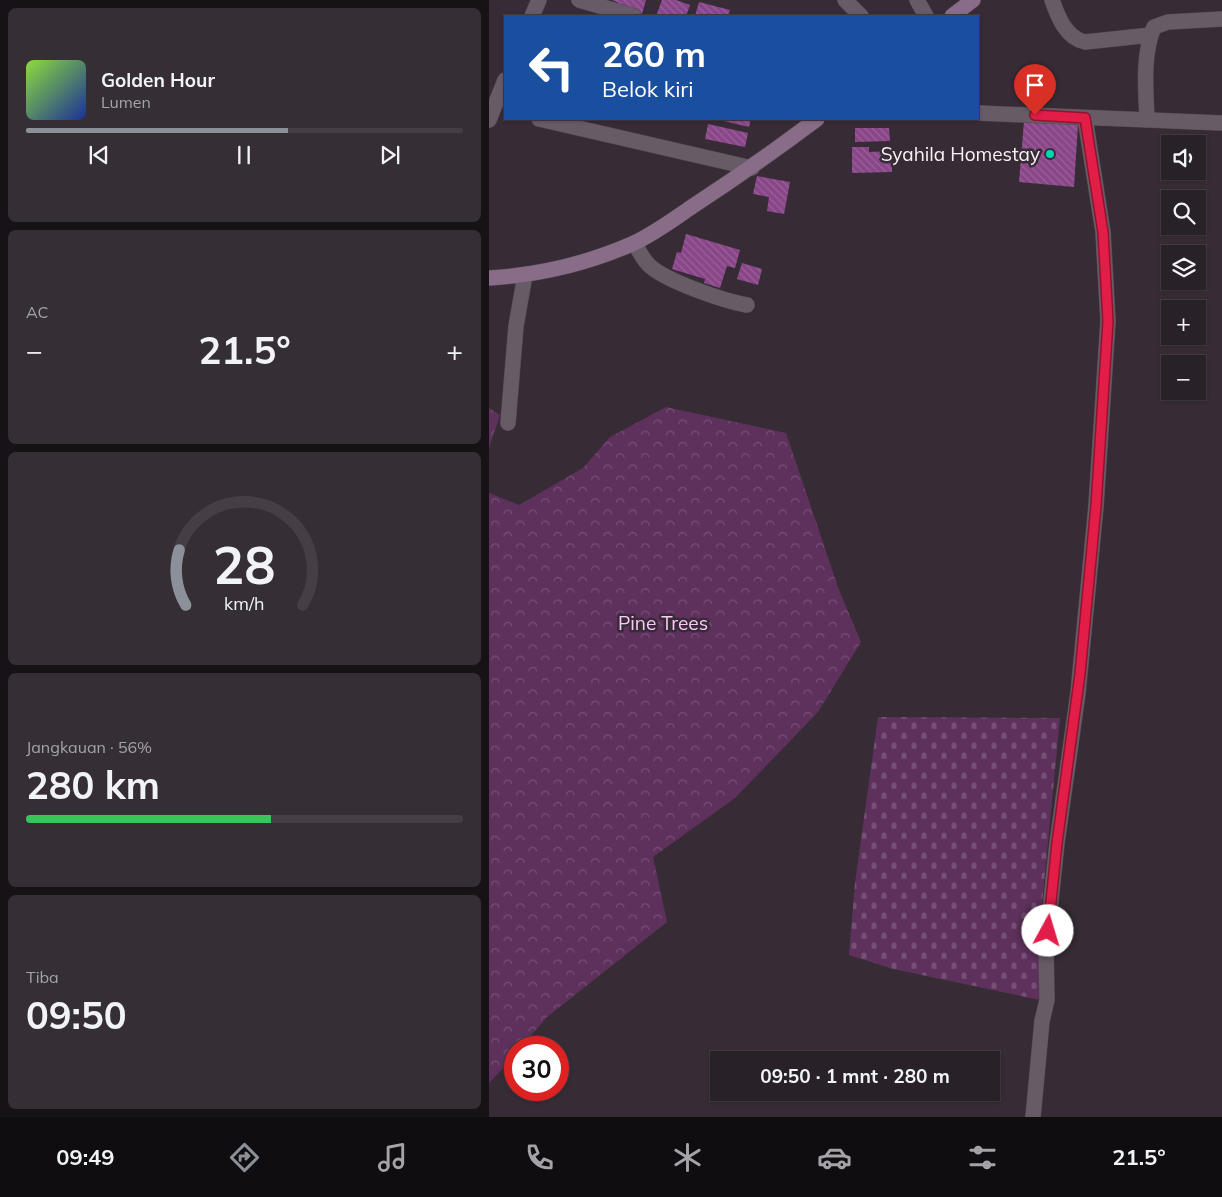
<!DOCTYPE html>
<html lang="id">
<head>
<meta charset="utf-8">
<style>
	:root { --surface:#292128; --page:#352e34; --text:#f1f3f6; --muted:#a5a3a8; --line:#453e45; --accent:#8c9099 }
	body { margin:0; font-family:Mulish,sans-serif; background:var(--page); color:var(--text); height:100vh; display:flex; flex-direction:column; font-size:19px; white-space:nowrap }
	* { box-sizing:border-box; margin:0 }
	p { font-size:16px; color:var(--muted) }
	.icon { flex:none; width:28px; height:28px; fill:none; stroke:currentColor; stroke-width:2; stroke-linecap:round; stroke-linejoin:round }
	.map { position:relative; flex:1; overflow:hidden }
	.side { display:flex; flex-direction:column; gap:8px; padding:8px; background:#171216; width:489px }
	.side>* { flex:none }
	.banner { position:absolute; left:15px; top:15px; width:475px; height:105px; border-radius:0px; box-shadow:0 1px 4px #0004,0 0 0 1px var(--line); background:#1a4fa0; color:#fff; overflow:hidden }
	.fabs { position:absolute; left:672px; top:135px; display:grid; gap:10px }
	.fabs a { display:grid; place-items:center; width:45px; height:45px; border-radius:0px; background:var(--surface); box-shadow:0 1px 4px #0004,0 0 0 1px var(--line); font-size:25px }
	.speed { position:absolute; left:15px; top:1036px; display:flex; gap:10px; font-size:25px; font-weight:700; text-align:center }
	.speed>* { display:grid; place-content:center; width:65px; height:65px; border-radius:50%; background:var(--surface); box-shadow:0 1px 4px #0004,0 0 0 1px var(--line); line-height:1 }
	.speed .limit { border:8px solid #d22; background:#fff; color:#111 }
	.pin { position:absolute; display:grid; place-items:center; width:42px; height:42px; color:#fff; margin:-51px -21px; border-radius:50% 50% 50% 0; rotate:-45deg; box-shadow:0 0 5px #0007 }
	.pin .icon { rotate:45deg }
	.me { position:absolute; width:55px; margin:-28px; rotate:6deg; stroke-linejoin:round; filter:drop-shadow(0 0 4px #0008) }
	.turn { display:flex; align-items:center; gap:18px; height:105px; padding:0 15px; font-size:22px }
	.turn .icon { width:65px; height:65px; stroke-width:2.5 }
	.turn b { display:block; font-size:35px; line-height:42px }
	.big { font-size:38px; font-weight:700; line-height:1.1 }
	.side .widget { flex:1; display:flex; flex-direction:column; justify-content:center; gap:8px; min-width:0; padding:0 18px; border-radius:8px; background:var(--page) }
	.side .dial { align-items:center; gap:0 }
	.dial svg { height:130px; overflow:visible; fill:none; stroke:var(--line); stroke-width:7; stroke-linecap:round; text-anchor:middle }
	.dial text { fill:var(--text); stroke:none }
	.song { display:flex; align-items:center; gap:15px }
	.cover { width:60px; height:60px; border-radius:8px; background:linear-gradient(135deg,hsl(90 70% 55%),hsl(230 70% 35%)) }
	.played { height:5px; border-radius:2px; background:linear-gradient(90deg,var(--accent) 60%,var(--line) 60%) }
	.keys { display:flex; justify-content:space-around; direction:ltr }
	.heat { display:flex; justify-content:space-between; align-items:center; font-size:28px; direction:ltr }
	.charge { height:8px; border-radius:4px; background:linear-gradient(90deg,#34c759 56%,var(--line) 0) }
	.trip { position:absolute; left:221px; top:1051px; width:290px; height:50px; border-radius:0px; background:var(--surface); box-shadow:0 1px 4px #0004,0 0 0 1px var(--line); font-weight:700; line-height:50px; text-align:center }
	.tab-bar { display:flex; height:80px; justify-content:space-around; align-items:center; background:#100d10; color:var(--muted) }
	.tab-bar .icon { width:35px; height:35px }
	.tab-bar .current { color:var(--accent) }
	.tab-bar b { font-size:22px; color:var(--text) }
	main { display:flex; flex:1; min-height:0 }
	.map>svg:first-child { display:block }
	.forest { fill:url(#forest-crowns) }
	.cemetery { fill:url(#cemetery-stones) }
	.building { fill:url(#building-back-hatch) }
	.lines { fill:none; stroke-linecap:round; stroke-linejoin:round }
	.street-casing { stroke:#524952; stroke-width:16 }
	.secondary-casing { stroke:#524952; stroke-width:16 }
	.street { stroke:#675b66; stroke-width:15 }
	.secondary { stroke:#896c87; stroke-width:15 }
	.route-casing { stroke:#92132f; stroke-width:12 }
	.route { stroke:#e11d48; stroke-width:9 }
	.poi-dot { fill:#00d5b7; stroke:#372c36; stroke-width:2 }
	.labels { text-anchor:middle; stroke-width:5; stroke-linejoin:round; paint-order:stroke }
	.poi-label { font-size:19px; fill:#f8f1f7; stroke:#372c36; text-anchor:end }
	.park-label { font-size:19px; fill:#fec6fb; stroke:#372c36 }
</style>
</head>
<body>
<main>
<section class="side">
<div class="widget">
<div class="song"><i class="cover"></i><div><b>Golden Hour</b><p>Lumen</p></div></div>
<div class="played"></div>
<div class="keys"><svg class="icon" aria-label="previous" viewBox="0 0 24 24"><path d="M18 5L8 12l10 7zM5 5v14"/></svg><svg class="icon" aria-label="pause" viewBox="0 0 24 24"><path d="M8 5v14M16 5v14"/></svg><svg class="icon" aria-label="next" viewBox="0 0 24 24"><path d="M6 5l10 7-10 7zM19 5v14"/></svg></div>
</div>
<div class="widget"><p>AC</p>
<div class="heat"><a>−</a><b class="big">21.5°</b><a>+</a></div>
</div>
<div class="widget dial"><svg viewBox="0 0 100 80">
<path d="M14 69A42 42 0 1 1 86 69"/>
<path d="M14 69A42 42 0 0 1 10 35" stroke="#8c9099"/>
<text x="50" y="56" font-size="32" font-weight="700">28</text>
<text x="50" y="72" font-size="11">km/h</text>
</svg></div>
<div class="widget"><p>Jangkauan · 56%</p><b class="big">280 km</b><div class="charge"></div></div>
<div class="widget"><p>Tiba</p><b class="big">09:50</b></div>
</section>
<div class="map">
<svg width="734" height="1117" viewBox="0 0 734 1117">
	<defs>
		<pattern id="forest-crowns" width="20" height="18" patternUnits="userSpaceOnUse" patternTransform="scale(1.25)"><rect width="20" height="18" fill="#5e315d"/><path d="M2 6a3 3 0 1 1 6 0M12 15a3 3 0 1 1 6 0" fill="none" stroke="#764f75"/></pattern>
		<pattern id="cemetery-stones" width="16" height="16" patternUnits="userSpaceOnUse" patternTransform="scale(1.25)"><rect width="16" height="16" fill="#5e315d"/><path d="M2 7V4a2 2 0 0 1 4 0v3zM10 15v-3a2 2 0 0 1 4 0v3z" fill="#764f75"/></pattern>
		<pattern id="building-back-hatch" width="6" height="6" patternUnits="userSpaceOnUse" patternTransform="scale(1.25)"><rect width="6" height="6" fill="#894688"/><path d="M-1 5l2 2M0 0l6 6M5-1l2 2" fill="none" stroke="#9a619a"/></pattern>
	</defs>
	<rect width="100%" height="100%" fill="#372c36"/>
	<g class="forest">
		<path d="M177,407L297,433L350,590L372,642L329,712L246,798L164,857L178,922L58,1017L32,1047L26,1048V1055L0,1083V493L30,505L94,468L121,437Z"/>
		<path d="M0,408L11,415L0,448Z"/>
	</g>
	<path class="cemetery" d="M389,717L571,718L549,945L556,1001L404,969L360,955L366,883Z"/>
	<g class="building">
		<path d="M123,0H157L153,14L129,6L130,3Z"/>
		<path d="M173,0H187L201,5L197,16H167Z"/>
		<path d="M210,2L241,10L239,16H206Z"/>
		<path d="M226,119H262L260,127Z"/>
		<path d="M535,121L589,124L585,187L530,182Z"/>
		<path d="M219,124L259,133L256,147L216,139Z"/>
		<path d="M366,128H400L401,141L366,142Z"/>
		<path d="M363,147H380V152L403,151V172L363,173Z"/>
		<path d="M268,176L301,182L295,214L278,211L280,197L264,194Z"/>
		<path d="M197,234L251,250L246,268L238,266L231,288L215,283L216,279L183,269L188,252L192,253Z"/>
		<path d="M253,263L273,269L269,285L248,279Z"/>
	</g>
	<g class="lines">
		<g class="street-casing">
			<g id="street">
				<path d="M90,0L145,16"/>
				<path d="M356,0L372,16"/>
				<path d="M428,0L437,16"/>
				<path d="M563,0C569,17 577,38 596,42L662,35"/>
				<path d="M43,16L50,0"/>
				<path d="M489,113L734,123"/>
				<path d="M50,119L263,168"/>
				<path d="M0,120L16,80"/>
				<path d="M658,120C657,90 653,56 665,27L679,22L734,19"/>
				<path d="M145,243C150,250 154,260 161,266C177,281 235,301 258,305"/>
				<path d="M19,423L27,326L36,275"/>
				<path d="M544,1117L553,1021L558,1000L557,948L568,843L589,693L607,506L619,321L614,232L596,118"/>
			</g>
		</g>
		<g class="secondary-casing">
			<g id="secondary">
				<path d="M463,16L484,0"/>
				<path d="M0,278C50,275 97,264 143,244C165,234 185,219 204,206C247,178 288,149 328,119"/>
			</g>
		</g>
		<use href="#street" class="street"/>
		<use href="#secondary" class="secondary"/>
	</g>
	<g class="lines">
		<g class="route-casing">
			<path id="route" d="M546,115L596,118L614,232L619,321L607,506L591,674L568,843L559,931"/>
		</g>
		<use href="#route" class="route"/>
	</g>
	<circle class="poi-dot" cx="561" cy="154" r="5"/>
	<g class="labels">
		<g class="poi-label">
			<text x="551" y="161">Syahila Homestay</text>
		</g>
		<g class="park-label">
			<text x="174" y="630">Pine Trees</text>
		</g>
	</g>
</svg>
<div class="fabs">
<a><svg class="icon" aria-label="sound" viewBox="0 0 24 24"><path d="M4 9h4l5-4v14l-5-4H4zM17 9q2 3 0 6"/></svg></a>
<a><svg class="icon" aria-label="search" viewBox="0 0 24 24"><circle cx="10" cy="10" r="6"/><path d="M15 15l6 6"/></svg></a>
<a><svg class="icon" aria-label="layers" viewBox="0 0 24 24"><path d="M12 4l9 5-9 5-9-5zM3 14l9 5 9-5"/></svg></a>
<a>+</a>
<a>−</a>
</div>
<div class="speed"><div class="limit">30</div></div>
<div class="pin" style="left:546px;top:115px;background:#d93025"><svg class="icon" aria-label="arrive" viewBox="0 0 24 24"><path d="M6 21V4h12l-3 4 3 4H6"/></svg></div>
<svg class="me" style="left:559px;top:931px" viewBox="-20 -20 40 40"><circle r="19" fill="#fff"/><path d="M0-13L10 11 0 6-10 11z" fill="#e11d48"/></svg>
<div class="trip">09:50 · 1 mnt · 280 m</div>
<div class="banner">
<div class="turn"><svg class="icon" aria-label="left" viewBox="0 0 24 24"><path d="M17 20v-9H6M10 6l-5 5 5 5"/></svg><div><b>260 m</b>Belok kiri</div></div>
</div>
</div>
</main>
<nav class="tab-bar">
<b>09:49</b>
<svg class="icon current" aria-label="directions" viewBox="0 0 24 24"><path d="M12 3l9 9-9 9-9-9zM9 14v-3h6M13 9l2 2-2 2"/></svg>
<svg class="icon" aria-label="music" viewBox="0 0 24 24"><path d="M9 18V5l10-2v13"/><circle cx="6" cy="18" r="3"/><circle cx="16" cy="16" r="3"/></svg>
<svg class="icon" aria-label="phone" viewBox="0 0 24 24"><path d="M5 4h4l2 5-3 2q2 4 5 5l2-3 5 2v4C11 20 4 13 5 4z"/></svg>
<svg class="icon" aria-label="climate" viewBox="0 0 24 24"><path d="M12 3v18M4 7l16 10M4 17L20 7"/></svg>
<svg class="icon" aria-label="car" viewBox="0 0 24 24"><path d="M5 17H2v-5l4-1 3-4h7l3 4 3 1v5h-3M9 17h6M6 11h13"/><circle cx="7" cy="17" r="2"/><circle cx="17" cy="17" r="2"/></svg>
<svg class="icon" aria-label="filters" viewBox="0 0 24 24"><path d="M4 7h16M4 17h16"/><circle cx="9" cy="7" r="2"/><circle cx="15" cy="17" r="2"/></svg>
<b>21.5°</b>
</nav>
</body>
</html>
